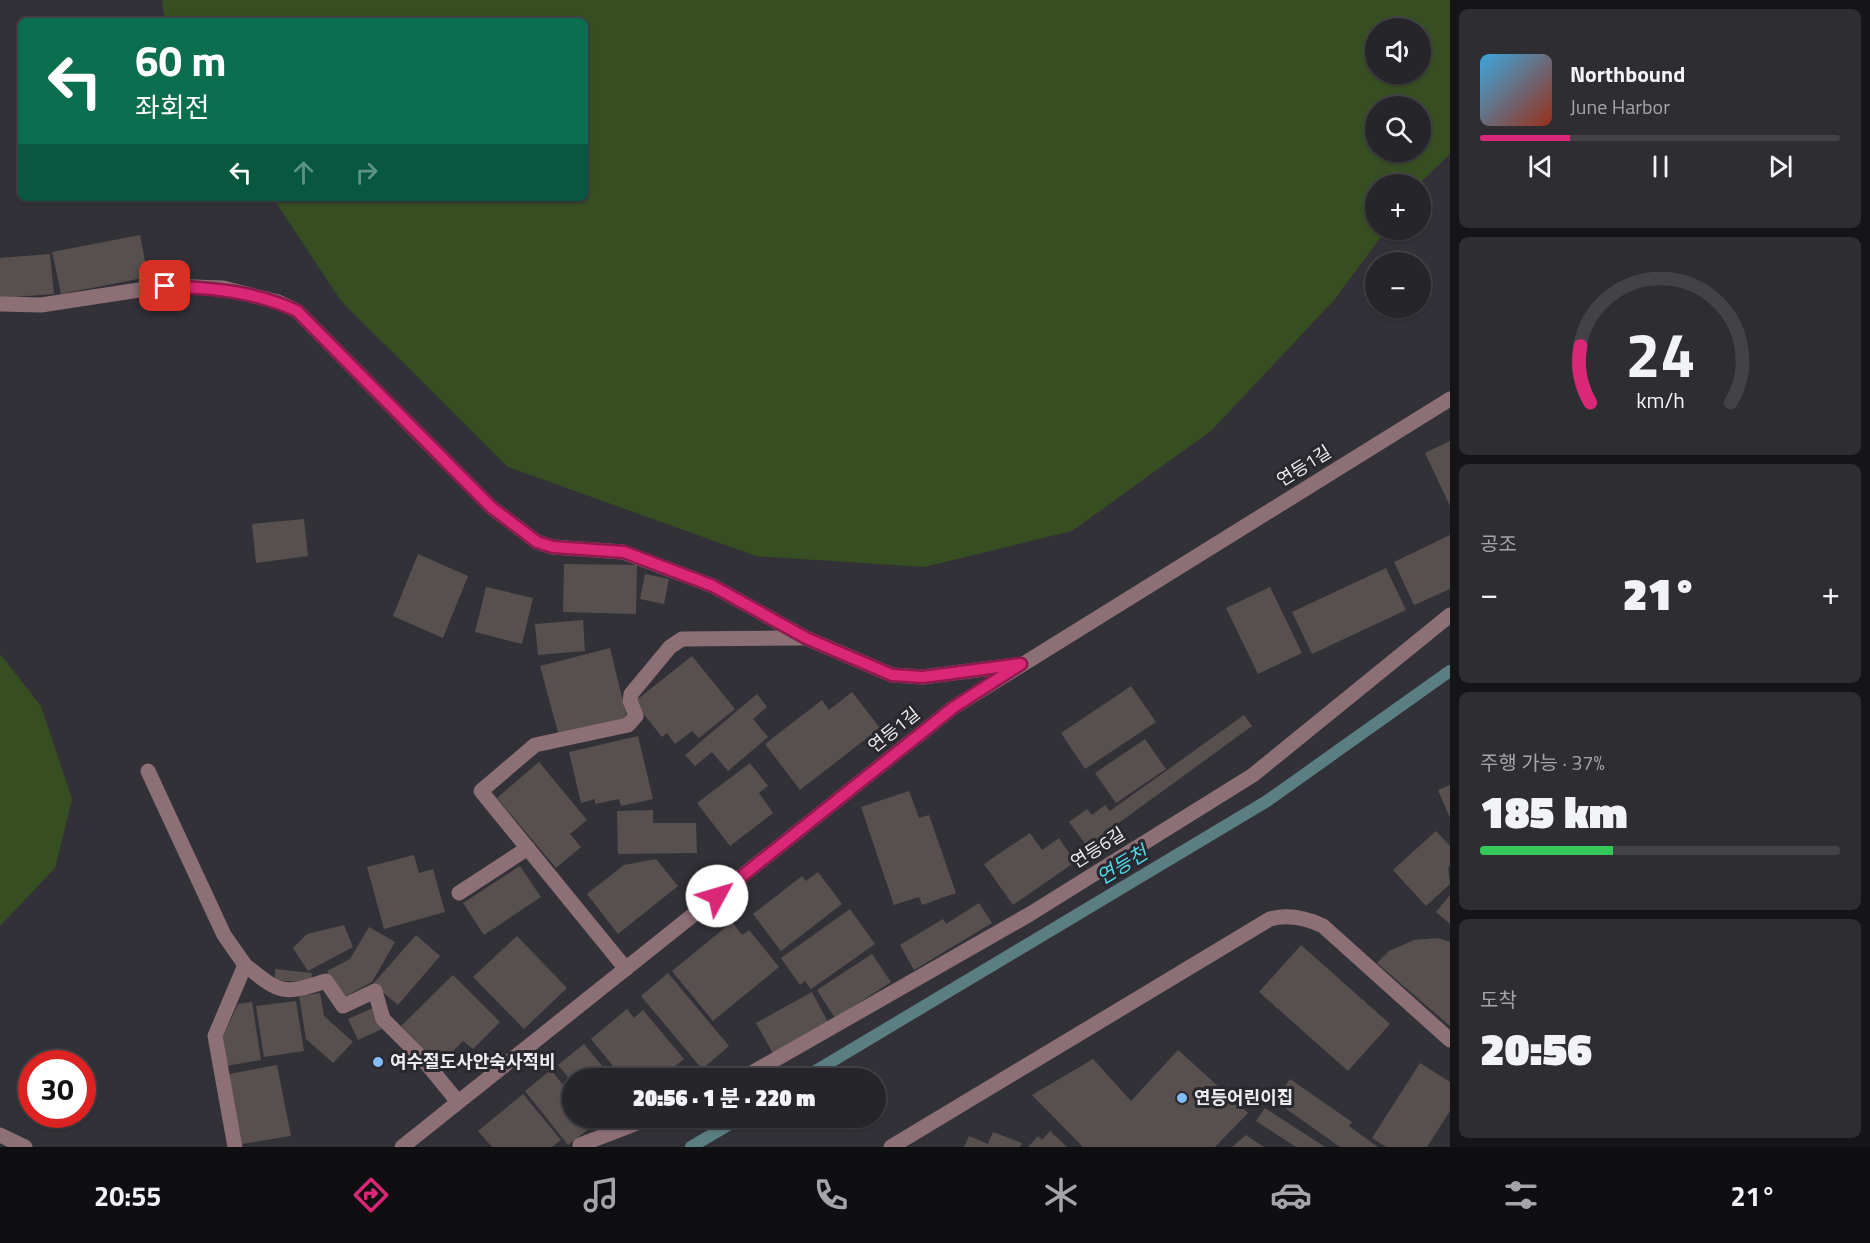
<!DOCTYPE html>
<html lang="ko">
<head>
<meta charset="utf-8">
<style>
	:root { --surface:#26252a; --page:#2e2d32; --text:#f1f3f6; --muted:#a4a5a8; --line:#424247; --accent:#db2777 }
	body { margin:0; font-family:"Titillium Web","Noto Sans KR",sans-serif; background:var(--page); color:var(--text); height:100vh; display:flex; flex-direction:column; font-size:22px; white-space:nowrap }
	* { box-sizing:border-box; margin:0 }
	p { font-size:20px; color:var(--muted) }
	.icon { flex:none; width:33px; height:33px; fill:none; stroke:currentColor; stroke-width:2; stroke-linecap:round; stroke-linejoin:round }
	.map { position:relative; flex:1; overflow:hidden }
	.panel { display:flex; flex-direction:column; gap:9px; padding:9px; background:#151417; width:420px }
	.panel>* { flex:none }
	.guide { position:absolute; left:18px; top:18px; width:570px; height:183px; border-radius:9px; box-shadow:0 2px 4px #0004,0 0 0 2px var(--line); background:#0b6e4f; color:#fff; overflow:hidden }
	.controls { position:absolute; left:1365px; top:18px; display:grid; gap:12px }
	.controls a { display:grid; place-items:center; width:66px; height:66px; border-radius:50%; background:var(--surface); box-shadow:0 2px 4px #0004,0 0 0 2px var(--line); font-size:30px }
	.speed { position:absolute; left:18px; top:1050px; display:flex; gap:12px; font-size:30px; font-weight:700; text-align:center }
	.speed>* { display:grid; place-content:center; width:78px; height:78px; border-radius:50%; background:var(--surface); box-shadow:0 2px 4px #0004,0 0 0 2px var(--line); line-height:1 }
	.speed .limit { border:9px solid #d22; background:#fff; color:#111 }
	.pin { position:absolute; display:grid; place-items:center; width:51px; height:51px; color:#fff; margin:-26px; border-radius:12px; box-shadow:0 3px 9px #0006 }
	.me { position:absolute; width:66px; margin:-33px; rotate:51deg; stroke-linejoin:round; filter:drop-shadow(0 0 4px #0008) }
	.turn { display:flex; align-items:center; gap:21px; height:126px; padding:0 18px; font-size:27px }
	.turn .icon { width:78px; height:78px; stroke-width:2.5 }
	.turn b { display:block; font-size:42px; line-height:51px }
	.lanes { display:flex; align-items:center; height:57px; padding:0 18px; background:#0003; justify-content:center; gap:30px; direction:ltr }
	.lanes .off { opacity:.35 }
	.big { font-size:45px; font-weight:800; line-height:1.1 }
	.panel .widget { flex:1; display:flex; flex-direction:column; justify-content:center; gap:9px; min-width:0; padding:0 21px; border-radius:9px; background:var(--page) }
	.panel .dial { align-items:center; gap:0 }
	.dial svg { height:156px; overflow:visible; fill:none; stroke:var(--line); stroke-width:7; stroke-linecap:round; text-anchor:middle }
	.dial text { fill:var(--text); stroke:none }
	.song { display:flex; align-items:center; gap:18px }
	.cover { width:72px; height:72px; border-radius:9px; background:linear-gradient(135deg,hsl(200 70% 55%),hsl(10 70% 35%)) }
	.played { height:6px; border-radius:3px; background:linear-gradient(90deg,var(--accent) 25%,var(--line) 25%) }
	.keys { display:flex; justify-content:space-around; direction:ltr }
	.heat { display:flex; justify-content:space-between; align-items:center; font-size:33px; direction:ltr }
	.charge { height:9px; border-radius:4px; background:linear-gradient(90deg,#34c759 37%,var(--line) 0) }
	.trip { position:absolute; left:562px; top:1068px; width:324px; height:60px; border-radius:30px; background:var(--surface); box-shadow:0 2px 4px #0004,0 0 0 2px var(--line); font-weight:800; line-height:60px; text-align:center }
	.menu { display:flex; height:96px; justify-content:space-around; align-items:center; background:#0f0f11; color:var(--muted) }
	.menu .icon { width:42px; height:42px }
	.menu .selected { color:var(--accent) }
	.menu b { font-size:27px; color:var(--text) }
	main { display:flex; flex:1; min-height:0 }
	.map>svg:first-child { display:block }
	.green { fill:#374e22; fill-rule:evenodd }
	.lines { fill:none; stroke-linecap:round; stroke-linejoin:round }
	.stream { stroke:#5b7e82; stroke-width:12 }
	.building { fill:#58504e }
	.minor { stroke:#8d6f76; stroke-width:15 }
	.route-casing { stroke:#8e194d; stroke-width:15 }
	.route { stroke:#db2777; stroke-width:10 }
	.poi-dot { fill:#82bcfa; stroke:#28282e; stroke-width:2 }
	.labels { text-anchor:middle; stroke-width:6; stroke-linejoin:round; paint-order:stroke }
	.street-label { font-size:18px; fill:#ededf1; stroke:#28282e }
	.poi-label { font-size:18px; font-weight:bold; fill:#ededf1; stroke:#28282e; text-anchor:start }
	.water-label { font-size:20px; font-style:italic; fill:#4fd9e8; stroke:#28282e }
</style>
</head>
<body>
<main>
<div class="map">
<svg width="1450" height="1147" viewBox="0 0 1450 1147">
	<rect width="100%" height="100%" fill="#323138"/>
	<g class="green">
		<path d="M162,0H1450V154L1419,184H1376V230H1386L1335,299L1211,431L1072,531L924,567L756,556L508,467L341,301L273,198H585V21H165ZM1376,28H1420V74H1376ZM1376,106H1420V152H1376Z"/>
		<path d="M0,654L41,706L72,799L55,868L0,926Z"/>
	</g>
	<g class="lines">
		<g class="stream">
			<path d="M804,1078L1267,801L1450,671"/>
			<path d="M691,1147L740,1118"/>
		</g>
	</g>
	<g class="building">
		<path d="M140,235L148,277L61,294L52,252Z"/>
		<path d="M50,254L54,294L0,298V258Z"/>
		<path d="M1450,441V506L1425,453Z"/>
		<path d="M304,519L308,556L256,563L252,524Z"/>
		<path d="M1450,535V589L1414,605L1394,562Z"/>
		<path d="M418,554L468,576L443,638L393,616Z"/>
		<path d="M564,564L637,565L636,614L563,612Z"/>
		<path d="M1386,568L1406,610L1312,654L1292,612Z"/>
		<path d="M645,574L669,579L664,604L640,599Z"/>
		<path d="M486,587L533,598L522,644L475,632Z"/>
		<path d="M1270,587L1302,653L1258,674L1226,608Z"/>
		<path d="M583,620L585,651L538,655L535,624Z"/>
		<path d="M610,648L627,718L559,736L540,666Z"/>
		<path d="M692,656L735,709L699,738L692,731L675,744L667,733L662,737L634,702Z"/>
		<path d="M1131,686L1156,722L1085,769L1061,733Z"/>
		<path d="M852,692L880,728L800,790L765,744L822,700L829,710Z"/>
		<path d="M757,694L767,707L753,719L768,737L728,771L712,752L695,766L685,755Z"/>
		<path d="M1244,715L1252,726L1087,846L1069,822L1087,809L1092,815L1105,805L1110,811Z"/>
		<path d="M638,736L653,799L621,806L619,799L595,804V799L581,803L569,752Z"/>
		<path d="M1145,739L1166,769L1116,803L1095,773Z"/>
		<path d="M539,762L587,820L570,834L581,847L556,868L497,798Z"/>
		<path d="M750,763L768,786L759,793L773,813L730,846L697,803Z"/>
		<path d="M1450,785V818L1438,790Z"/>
		<path d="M909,791L919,818L929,815L956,893L922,905L919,897L894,905L861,807Z"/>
		<path d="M653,810V823H696L697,853L618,854L617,811Z"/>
		<path d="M1436,831L1450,846V865L1448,868L1450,884L1426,906L1393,870Z"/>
		<path d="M1030,833L1042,850L1059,838L1075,862L1013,905L984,864Z"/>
		<path d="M414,855L419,873L433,869L445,912L384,929L367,867Z"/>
		<path d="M656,859L678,886L618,934L587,894L624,865Z"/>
		<path d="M520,866L541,897L484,935L463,903Z"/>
		<path d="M818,872L842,904L781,951L753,914L802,876L806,881Z"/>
		<path d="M1450,895V924L1436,912Z"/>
		<path d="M979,903L992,923L914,970L900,945L943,919L946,924Z"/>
		<path d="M850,909L875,944L811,989L805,981L800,985L781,958Z"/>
		<path d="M732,922L742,935L749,930L779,967L713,1021L672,971Z"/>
		<path d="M344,925L353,947L308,971L293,948L307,934Z"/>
		<path d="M369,927L395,942L372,982L342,998L327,971L350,959Z"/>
		<path d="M416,935L440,956L398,1005L373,984Z"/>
		<path d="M517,936L567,988L524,1029L473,977Z"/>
		<path d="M1438,938L1450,942V1026L1377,963L1389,951L1414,940Z"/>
		<path d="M1301,945L1390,1024L1348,1071L1259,992Z"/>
		<path d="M872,954L891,982L835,1018L817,990Z"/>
		<path d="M275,969L312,973L311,983L275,980Z"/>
		<path d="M668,973L729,1046L702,1069L641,996Z"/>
		<path d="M453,975L500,1022L473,1049L463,1041L439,1065L401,1026Z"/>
		<path d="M812,992L829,1024L774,1055L756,1023Z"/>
		<path d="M320,993L324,1016L353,1042L333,1063L306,1039L299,996Z"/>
		<path d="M296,1001L304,1051L264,1057L256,1006Z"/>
		<path d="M252,1002L261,1060L226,1066L221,1041L238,1004Z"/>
		<path d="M373,1008L382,1029L358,1040L348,1019Z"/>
		<path d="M627,1009L634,1018L643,1010L684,1059L660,1078H623L591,1039Z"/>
		<path d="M584,1044L612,1078H573V1083L558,1065Z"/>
		<path d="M1178,1050L1248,1113L1215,1147H1083L1032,1095L1093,1059L1131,1101Z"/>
		<path d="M1420,1063L1450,1082V1111L1427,1147H1386L1372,1138Z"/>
		<path d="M277,1065L291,1136L242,1144L229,1074Z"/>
		<path d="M551,1070L573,1097V1118H589L595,1124L568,1145L525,1091Z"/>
		<path d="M1290,1079L1352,1122L1349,1126L1378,1147H1340L1275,1101Z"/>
		<path d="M523,1094L561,1140L552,1147H492L478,1131Z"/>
		<path d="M1265,1108L1325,1147H1296L1256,1121Z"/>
		<path d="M1050,1131L1067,1147H1028L1038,1136L1042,1140Z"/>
		<path d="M993,1132L1022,1143L1020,1147H964L969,1136L988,1144Z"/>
		<path d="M1246,1135L1264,1147H1232Z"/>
	</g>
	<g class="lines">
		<g class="minor">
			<path d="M0,304L41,305L165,286L223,288L278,302L297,311L491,507L537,542L553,547L623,552L713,586L806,638L892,675L923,677L1015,665"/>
			<path d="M148,771L224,935L245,965"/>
			<path d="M459,893L528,848"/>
			<path d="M626,969L481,791L535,745L628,725L636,716L630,701L631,694L670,647L682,639L802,638"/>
			<path d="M743,1078L1030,914L1253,775L1450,615"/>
			<path d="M0,1135L25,1147"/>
			<path d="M580,1145L650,1118"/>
			<path d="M235,1147L215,1036L245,965C281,994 283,995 326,981L343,1006L375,991L383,1019L422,1058L458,1102"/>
			<path d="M402,1147L954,707L1450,399"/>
			<path d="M891,1147L1270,919C1288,914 1306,918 1323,926L1450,1040"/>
		</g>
	</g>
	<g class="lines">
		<g class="route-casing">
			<path id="route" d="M165,286C211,288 255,291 297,311L491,507L537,542L553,547L624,552L713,586L806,638L892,675L923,677L1021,664L954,707L717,896"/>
		</g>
		<use href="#route" class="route"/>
	</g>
	<g class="poi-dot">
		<circle cx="378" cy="1062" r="6"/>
		<circle cx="1182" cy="1098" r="6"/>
	</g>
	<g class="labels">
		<g class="street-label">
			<text transform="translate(1304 466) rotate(-32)" y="6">연등1길</text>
			<text transform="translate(894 730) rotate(-39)" y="6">연등1길</text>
			<text transform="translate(1098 848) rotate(-32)" y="6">연등6길</text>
		</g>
		<g class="poi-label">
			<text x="390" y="1068">여수절도사안숙사적비</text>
			<text x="1194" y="1104">연등어린이집</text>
		</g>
		<g class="water-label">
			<text transform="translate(1122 865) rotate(-31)" y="7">연등천</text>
		</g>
	</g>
</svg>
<div class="controls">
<a><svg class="icon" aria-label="sound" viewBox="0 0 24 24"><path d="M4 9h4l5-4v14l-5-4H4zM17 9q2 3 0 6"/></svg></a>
<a><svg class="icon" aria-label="search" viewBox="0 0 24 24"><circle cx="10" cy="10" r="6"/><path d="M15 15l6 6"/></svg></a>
<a>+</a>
<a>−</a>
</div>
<div class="speed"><div class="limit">30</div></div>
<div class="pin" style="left:165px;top:286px;background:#d93025"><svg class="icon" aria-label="arrive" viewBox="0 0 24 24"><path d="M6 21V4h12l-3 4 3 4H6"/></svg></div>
<svg class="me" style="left:717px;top:896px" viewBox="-20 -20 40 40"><circle r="19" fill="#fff"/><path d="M0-13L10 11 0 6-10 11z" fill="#db2777"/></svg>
<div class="trip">20:56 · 1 분 · 220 m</div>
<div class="guide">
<div class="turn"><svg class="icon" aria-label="left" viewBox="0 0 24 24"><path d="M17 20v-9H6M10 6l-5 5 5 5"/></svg><div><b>60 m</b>좌회전</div></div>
<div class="lanes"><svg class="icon" aria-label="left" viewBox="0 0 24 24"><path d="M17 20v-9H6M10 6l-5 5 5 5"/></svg><svg class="icon off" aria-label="ahead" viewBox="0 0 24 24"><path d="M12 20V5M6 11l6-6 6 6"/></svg><svg class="icon off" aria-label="right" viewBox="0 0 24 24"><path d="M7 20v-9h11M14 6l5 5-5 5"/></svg></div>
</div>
</div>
<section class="panel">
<div class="widget">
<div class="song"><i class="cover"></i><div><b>Northbound</b><p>June Harbor</p></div></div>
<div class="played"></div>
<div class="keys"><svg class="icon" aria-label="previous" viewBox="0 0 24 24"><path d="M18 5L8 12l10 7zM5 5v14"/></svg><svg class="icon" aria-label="pause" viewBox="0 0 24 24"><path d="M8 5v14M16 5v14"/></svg><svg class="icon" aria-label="next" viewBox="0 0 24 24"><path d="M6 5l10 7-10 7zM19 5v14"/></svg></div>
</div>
<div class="widget dial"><svg viewBox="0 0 100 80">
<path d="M14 69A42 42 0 1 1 86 69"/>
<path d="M14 69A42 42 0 0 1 9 40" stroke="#db2777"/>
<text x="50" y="56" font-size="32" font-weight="700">24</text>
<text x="50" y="72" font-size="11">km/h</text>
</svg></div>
<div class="widget"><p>공조</p>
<div class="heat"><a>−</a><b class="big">21°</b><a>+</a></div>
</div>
<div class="widget"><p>주행 가능 · 37%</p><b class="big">185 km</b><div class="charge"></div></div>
<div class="widget"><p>도착</p><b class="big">20:56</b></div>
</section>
</main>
<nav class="menu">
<b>20:55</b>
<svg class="icon selected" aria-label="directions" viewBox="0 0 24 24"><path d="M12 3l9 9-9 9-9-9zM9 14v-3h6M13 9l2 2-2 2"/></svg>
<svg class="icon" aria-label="music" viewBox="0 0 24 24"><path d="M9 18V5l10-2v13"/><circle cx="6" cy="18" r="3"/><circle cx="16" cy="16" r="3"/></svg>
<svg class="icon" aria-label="phone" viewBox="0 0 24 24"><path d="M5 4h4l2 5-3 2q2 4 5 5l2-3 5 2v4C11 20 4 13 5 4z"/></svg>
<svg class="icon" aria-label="climate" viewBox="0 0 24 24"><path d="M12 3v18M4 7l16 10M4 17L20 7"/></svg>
<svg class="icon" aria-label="car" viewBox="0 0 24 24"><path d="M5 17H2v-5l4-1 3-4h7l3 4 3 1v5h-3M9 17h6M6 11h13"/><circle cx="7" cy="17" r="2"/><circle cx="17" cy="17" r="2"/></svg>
<svg class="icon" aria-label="filters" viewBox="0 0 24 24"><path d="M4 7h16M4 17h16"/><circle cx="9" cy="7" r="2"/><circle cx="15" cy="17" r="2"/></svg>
<b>21°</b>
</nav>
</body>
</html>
